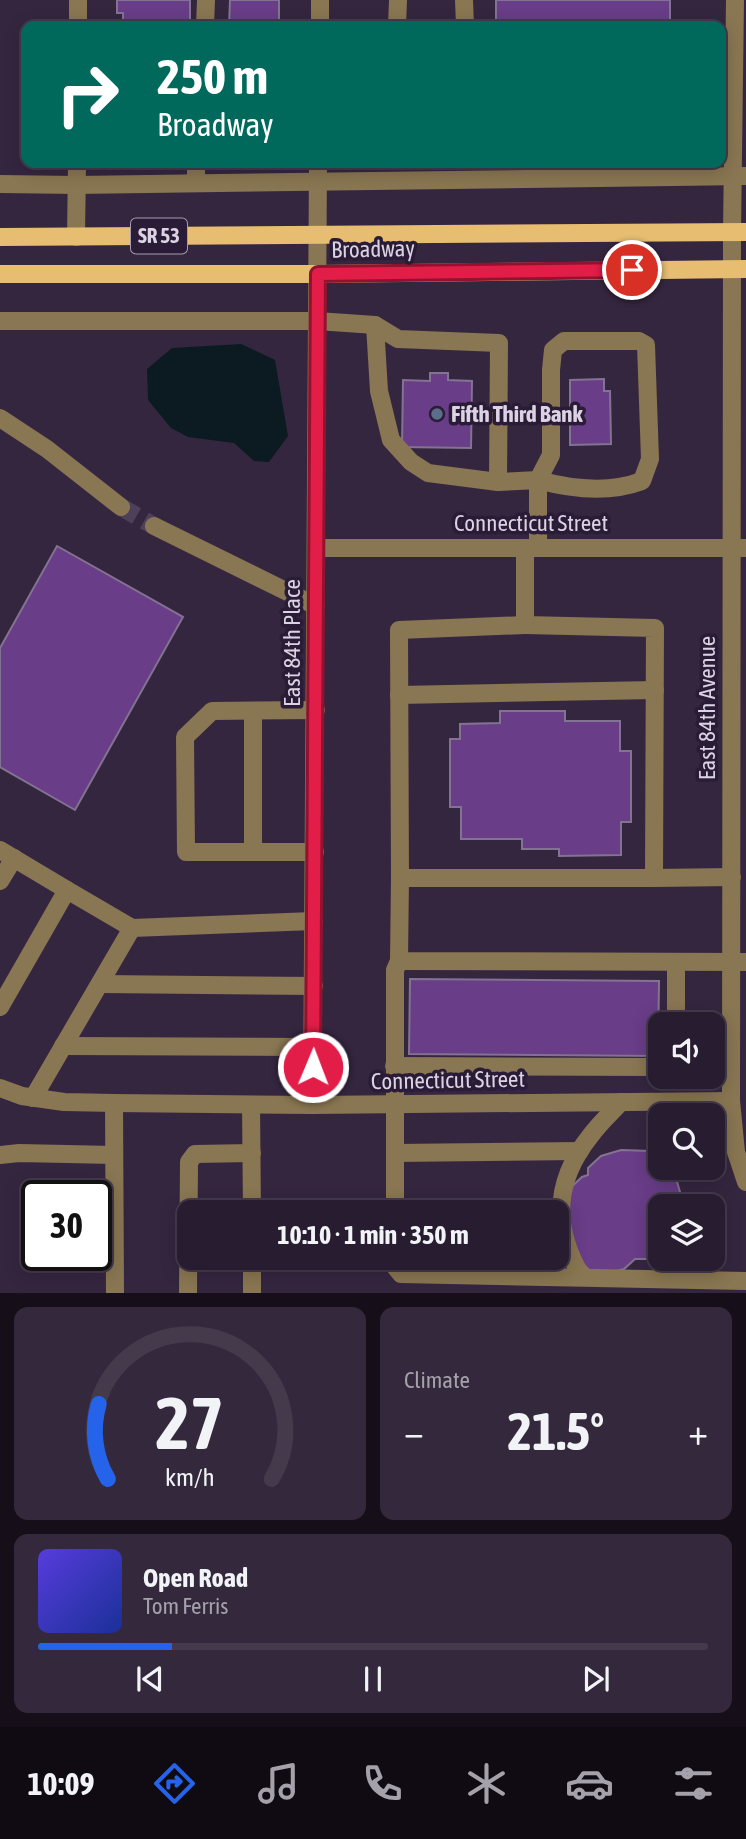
<!DOCTYPE html>
<html lang="en">
<head>
<meta charset="utf-8">
<style>
	:root { --surface:#281c30; --page:#34293c; --text:#f1f3f6; --muted:#a5a1ab; --line:#443a4c; --accent:#2563eb }
	body { margin:0; font-family:"Asap Condensed",sans-serif; background:var(--page); color:var(--text); height:100vh; display:flex; flex-direction:column; font-size:26px; white-space:nowrap }
	* { box-sizing:border-box; margin:0 }
	p { font-size:23px; color:var(--muted) }
	.icon { flex:none; width:38px; height:38px; fill:none; stroke:currentColor; stroke-width:2; stroke-linecap:round; stroke-linejoin:round }
	.map { position:relative; height:1293px; overflow:hidden }
	.side { display:flex; flex-direction:column; gap:14px; padding:14px; background:#160f1a; flex:1 }
	.side>* { flex:none }
	.banner { position:absolute; left:21px; top:21px; width:705px; height:147px; border-radius:14px; box-shadow:0 4px 18px #0003,0 0 0 2px var(--line); background:#00695c; color:#fff; overflow:hidden }
	.fabs { position:absolute; left:648px; top:1012px; display:grid; gap:14px }
	.fabs a { display:grid; place-items:center; width:77px; height:77px; border-radius:14px; background:var(--surface); box-shadow:0 4px 18px #0003,0 0 0 2px var(--line); font-size:35px }
	.speed { position:absolute; left:21px; top:1180px; display:flex; gap:14px; font-size:35px; font-weight:700; text-align:center }
	.speed>* { display:grid; place-content:center; width:91px; height:91px; border-radius:50%; background:var(--surface); box-shadow:0 4px 18px #0003,0 0 0 2px var(--line); line-height:1 }
	.speed .limit { border:4px solid #111; border-radius:10px; background:#fff; color:#111 }
	.pin { position:absolute; display:grid; place-items:center; width:60px; height:60px; color:#fff; margin:-30px; border:4px solid #fff; border-radius:50%; box-shadow:0 2px 7px #0007 }
	.me { position:absolute; width:77px; margin:-38px; rotate:1deg; stroke-linejoin:round; filter:drop-shadow(0 0 5px #0008) }
	.turn { display:flex; align-items:center; gap:24px; height:147px; padding:0 21px; font-size:32px }
	.turn .icon { width:91px; height:91px; stroke-width:2.5 }
	.turn b { display:block; font-size:49px; line-height:60px }
	.big { font-size:52px; font-weight:700; line-height:1.1 }
	.side .tile { flex:1; display:flex; flex-direction:column; justify-content:center; gap:10px; min-width:0; padding:0 24px; border-radius:14px; background:var(--page) }
	.side .dial { align-items:center; gap:0 }
	.dial svg { height:182px; overflow:visible; fill:none; stroke:var(--line); stroke-width:7; stroke-linecap:round; text-anchor:middle }
	.dial text { fill:var(--text); stroke:none }
	.song { display:flex; align-items:center; gap:21px }
	.cover { width:84px; height:84px; border-radius:10px; background:linear-gradient(135deg,hsl(250 70% 55%),hsl(230 70% 35%)) }
	.played { height:7px; border-radius:4px; background:linear-gradient(90deg,var(--accent) 20%,var(--line) 20%) }
	.keys { display:flex; justify-content:space-around; direction:ltr }
	.heat { display:flex; justify-content:space-between; align-items:center; font-size:38px; direction:ltr }
	.side .tiles { flex:1; display:grid; gap:14px; grid-template-columns:1fr 1fr }
	.tile:last-child { grid-column:span 2 }
	.trip { position:absolute; left:177px; top:1200px; width:392px; height:70px; border-radius:14px; background:var(--surface); box-shadow:0 4px 18px #0003,0 0 0 2px var(--line); font-weight:700; line-height:70px; text-align:center }
	.tab-bar { display:flex; height:112px; justify-content:space-around; align-items:center; background:#100b13; color:var(--muted) }
	.tab-bar .icon { width:49px; height:49px }
	.tab-bar .selected { color:var(--accent) }
	.tab-bar b { font-size:32px; color:var(--text) }
	.map>svg:first-child { display:block }
	.water { fill:#0b1b21 }
	.building { fill:#693d88; stroke:#837392; stroke-width:2 }
	.lines { fill:none; stroke-linecap:round; stroke-linejoin:round }
	.minor-tunnel { stroke:#4e4058; stroke-width:18; stroke-dasharray:18 9; stroke-linecap:butt }
	.minor { stroke:#897652; stroke-width:18 }
	.major { stroke:#e6bd71; stroke-width:18 }
	.route-casing { stroke:#92132f; stroke-width:18 }
	.route { stroke:#e11d48; stroke-width:12 }
	.service-dot { fill:#5c6f8a; stroke:#2a1c36; stroke-width:2.5 }
	.labels { text-anchor:middle; stroke-width:7; stroke-linejoin:round; paint-order:stroke }
	.shield { fill:#2a1c36; stroke:#a69baf; stroke-width:2 }
	.shield-label { font-size:21px; font-weight:bold; fill:#dbd2e3 }
	.street-label { font-size:23px; fill:#dbd2e3; stroke:#2a1c36 }
	.poi-label { font-size:23px; font-weight:bold; fill:#dbd2e3; stroke:#2a1c36; text-anchor:start }
</style>
</head>
<body>
<div class="map">
<svg width="746" height="1293" viewBox="0 0 746 1293">
	<rect width="100%" height="100%" fill="#352640"/>
	<path class="water" d="M241,344L275,360L288,436L269,462L254,461L234,443L188,437L171,428L148,400L147,369L172,348Z"/>
	<g class="building">
		<path d="M117,0H190V26H123V13H117Z"/>
		<path d="M230,0H279V26H229Z"/>
		<rect x="496" y="0" width="174" height="26"/>
		<path d="M430,373H448V380L472,381L471,448L402,447L403,380L430,381Z"/>
		<path d="M604,379V391H610L611,444L570,445V380Z"/>
		<path d="M57,546L183,617L75,810L0,767V648Z"/>
		<path d="M500,711H565V721H620V751H631V822H621V855L559,856V849H522V839H461V807H450V739H460V724L500,723Z"/>
		<path d="M410,979L659,981L658,1056L409,1054Z"/>
		<path d="M621,1150L651,1151L660,1161V1167H666L676,1178L684,1206H660V1217L647,1221V1232H660V1256L651,1259H635L624,1269L613,1272L590,1271L572,1252L566,1192L582,1177L588,1175V1168L601,1156Z"/>
	</g>
	<g class="lines">
		<path class="minor-tunnel" d="M121,507L154,526"/>
		<g class="minor">
			<path d="M78,0V26"/>
			<path d="M464,0L465,26"/>
			<path d="M735,0L732,232L731,1101L736,1152L746,1182"/>
			<path d="M205,26L206,0"/>
			<path d="M320,26V0"/>
			<path d="M397,26L398,0"/>
			<path d="M196,163V183"/>
			<path d="M0,184L76,185L746,176"/>
			<path d="M76,237L77,163"/>
			<path d="M0,321H317L375,325L398,339L499,343L498,482L538,480V548"/>
			<path d="M375,325L379,391L391,440L411,462L428,473L498,482"/>
			<path d="M564,341H639L646,345L650,459L642,481C610,493 571,489 538,480L551,455V370L553,350Z"/>
			<path d="M0,418L47,449L121,507"/>
			<path d="M154,526L316,606"/>
			<path d="M317,548H746"/>
			<path d="M525,548V625L655,628L654,878L732,877"/>
			<path d="M525,625L399,630L400,878H654"/>
			<path d="M399,695L655,690"/>
			<path d="M253,711V852"/>
			<path d="M0,850L67,890"/>
			<path d="M315,852H186L185,737L212,711L316,710"/>
			<path d="M400,878L399,961L746,962"/>
			<path d="M0,881L14,858"/>
			<path d="M132,928L314,921"/>
			<path d="M676,962V1024"/>
			<path d="M100,984L314,986"/>
			<path d="M0,1007L67,890L132,928L33,1098"/>
			<path d="M63,1046L313,1047"/>
			<path d="M394,1066L660,1067"/>
			<path d="M0,1088L22,1096L64,1102L114,1103L312,1105L731,1101"/>
			<path d="M114,1103L115,1293"/>
			<path d="M251,1105L252,1213"/>
			<path d="M312,1105L318,163"/>
			<path d="M395,1153L580,1151"/>
			<path d="M0,1155L19,1153L114,1155"/>
			<path d="M395,1213V970L399,961"/>
			<path d="M252,1258V1293"/>
			<path d="M396,1258V1268L401,1274L746,1281"/>
			<path d="M582,1277C552,1227 554,1181 591,1135C600,1123 611,1113 621,1102"/>
			<path d="M188,1293L189,1162L195,1154L252,1153"/>
		</g>
		<g class="major">
			<path d="M0,237L746,232"/>
			<path d="M0,274H318L746,269"/>
		</g>
	</g>
	<g class="lines">
		<g class="route-casing">
			<path id="route" d="M313,1067L318,274L632,270"/>
		</g>
		<use href="#route" class="route"/>
	</g>
	<circle class="service-dot" cx="437" cy="414" r="7"/>
	<g class="labels">
		<rect class="shield" x="131" y="218.5" width="56" height="35" rx="5"/>
		<g class="shield-label">
			<text x="159" y="243">SR 53</text>
		</g>
		<g class="street-label">
			<text transform="translate(373 249) rotate(-1)" y="8">Broadway</text>
			<text x="531" y="531">Connecticut Street</text>
			<text transform="translate(292 643) rotate(-90)" y="8">East 84th Place</text>
			<text transform="translate(707 708) rotate(-90)" y="8">East 84th Avenue</text>
			<text transform="translate(448 1080) rotate(-1)" y="8">Connecticut Street</text>
		</g>
		<g class="poi-label">
			<text x="451" y="422">Fifth Third Bank</text>
		</g>
	</g>
</svg>
<div class="fabs">
<a><svg class="icon" aria-label="sound" viewBox="0 0 24 24"><path d="M4 9h4l5-4v14l-5-4H4zM17 9q2 3 0 6"/></svg></a>
<a><svg class="icon" aria-label="search" viewBox="0 0 24 24"><circle cx="10" cy="10" r="6"/><path d="M15 15l6 6"/></svg></a>
<a><svg class="icon" aria-label="layers" viewBox="0 0 24 24"><path d="M12 4l9 5-9 5-9-5zM3 14l9 5 9-5"/></svg></a>
</div>
<div class="speed"><div class="limit">30</div></div>
<div class="pin" style="left:632px;top:270px;background:#d93025"><svg class="icon" aria-label="arrive" viewBox="0 0 24 24"><path d="M6 21V4h12l-3 4 3 4H6"/></svg></div>
<svg class="me" style="left:313px;top:1067px" viewBox="-20 -20 40 40"><circle r="17" fill="#e11d48" stroke="#fff" stroke-width="3"/><path d="M0-11L8 9 0 5-8 9z" fill="#fff"/></svg>
<div class="trip">10:10 · 1 min · 350 m</div>
<div class="banner">
<div class="turn"><svg class="icon" aria-label="right" viewBox="0 0 24 24"><path d="M7 20v-9h11M14 6l5 5-5 5"/></svg><div><b>250 m</b>Broadway</div></div>
</div>
</div>
<section class="side">
<div class="tiles">
<div class="tile dial"><svg viewBox="0 0 100 80">
<path d="M14 69A42 42 0 1 1 86 69"/>
<path d="M14 69A42 42 0 0 1 10 36" stroke="#2563eb"/>
<text x="50" y="56" font-size="32" font-weight="700">27</text>
<text x="50" y="72" font-size="11">km/h</text>
</svg></div>
<div class="tile"><p>Climate</p>
<div class="heat"><a>−</a><b class="big">21.5°</b><a>+</a></div>
</div>
<div class="tile">
<div class="song"><i class="cover"></i><div><b>Open Road</b><p>Tom Ferris</p></div></div>
<div class="played"></div>
<div class="keys"><svg class="icon" aria-label="previous" viewBox="0 0 24 24"><path d="M18 5L8 12l10 7zM5 5v14"/></svg><svg class="icon" aria-label="pause" viewBox="0 0 24 24"><path d="M8 5v14M16 5v14"/></svg><svg class="icon" aria-label="next" viewBox="0 0 24 24"><path d="M6 5l10 7-10 7zM19 5v14"/></svg></div>
</div>
</div>
</section>
<nav class="tab-bar">
<b>10:09</b>
<svg class="icon selected" aria-label="directions" viewBox="0 0 24 24"><path d="M12 3l9 9-9 9-9-9zM9 14v-3h6M13 9l2 2-2 2"/></svg>
<svg class="icon" aria-label="music" viewBox="0 0 24 24"><path d="M9 18V5l10-2v13"/><circle cx="6" cy="18" r="3"/><circle cx="16" cy="16" r="3"/></svg>
<svg class="icon" aria-label="phone" viewBox="0 0 24 24"><path d="M5 4h4l2 5-3 2q2 4 5 5l2-3 5 2v4C11 20 4 13 5 4z"/></svg>
<svg class="icon" aria-label="climate" viewBox="0 0 24 24"><path d="M12 3v18M4 7l16 10M4 17L20 7"/></svg>
<svg class="icon" aria-label="car" viewBox="0 0 24 24"><path d="M5 17H2v-5l4-1 3-4h7l3 4 3 1v5h-3M9 17h6M6 11h13"/><circle cx="7" cy="17" r="2"/><circle cx="17" cy="17" r="2"/></svg>
<svg class="icon" aria-label="filters" viewBox="0 0 24 24"><path d="M4 7h16M4 17h16"/><circle cx="9" cy="7" r="2"/><circle cx="15" cy="17" r="2"/></svg>
</nav>
</body>
</html>
